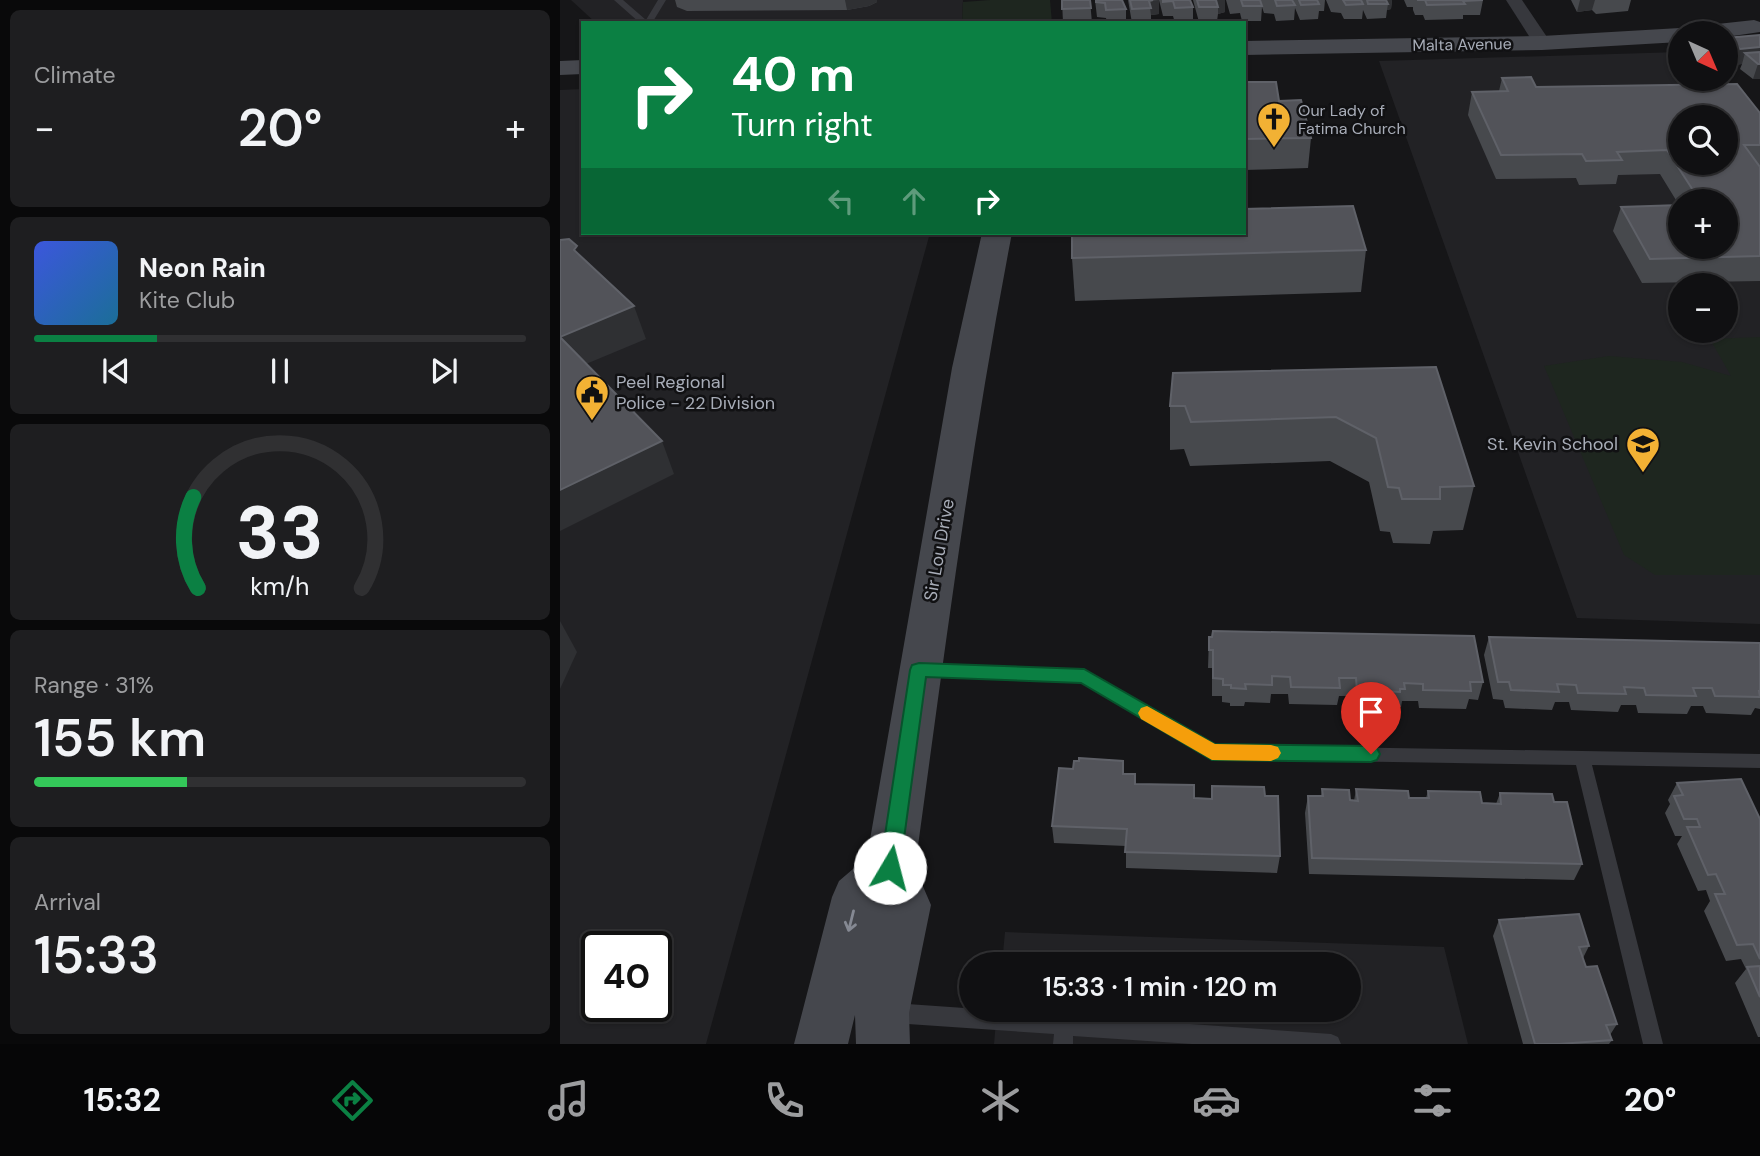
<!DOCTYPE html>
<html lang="en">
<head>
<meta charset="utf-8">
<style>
	:root { --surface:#101012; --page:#1e1e20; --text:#f1f3f6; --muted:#9c9d9f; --line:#303032; --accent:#0b8043 }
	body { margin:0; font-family:"DM Sans",sans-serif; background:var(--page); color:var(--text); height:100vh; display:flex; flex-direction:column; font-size:26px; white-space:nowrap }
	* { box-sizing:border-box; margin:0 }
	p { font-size:23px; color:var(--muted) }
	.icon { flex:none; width:38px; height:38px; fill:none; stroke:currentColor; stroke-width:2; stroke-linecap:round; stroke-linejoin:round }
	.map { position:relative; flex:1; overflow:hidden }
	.drawer { display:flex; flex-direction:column; gap:10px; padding:10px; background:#09090a; width:560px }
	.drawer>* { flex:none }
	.banner { position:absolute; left:21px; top:21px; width:665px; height:214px; border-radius:0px; box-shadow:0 2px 5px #0004,0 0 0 2px var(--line); background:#0b8043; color:#fff; overflow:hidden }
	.needle { width:46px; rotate:136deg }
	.controls { position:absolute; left:1108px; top:21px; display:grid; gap:14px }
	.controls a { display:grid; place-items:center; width:70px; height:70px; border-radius:50%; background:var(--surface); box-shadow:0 2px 5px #0004,0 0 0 2px var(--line); font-size:35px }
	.speed { position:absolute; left:21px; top:931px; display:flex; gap:14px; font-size:35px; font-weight:700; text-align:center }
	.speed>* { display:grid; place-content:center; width:91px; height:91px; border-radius:50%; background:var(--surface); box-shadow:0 2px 5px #0004,0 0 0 2px var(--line); line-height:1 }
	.speed .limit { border:4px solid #111; border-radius:10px; background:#fff; color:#111 }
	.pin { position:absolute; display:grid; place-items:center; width:60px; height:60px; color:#fff; margin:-72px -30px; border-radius:50% 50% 50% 0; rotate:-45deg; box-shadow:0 0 7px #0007 }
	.pin .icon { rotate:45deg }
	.me { position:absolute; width:77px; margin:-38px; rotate:8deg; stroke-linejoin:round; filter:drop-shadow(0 0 5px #0008) }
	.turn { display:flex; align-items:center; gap:24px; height:147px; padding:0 35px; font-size:32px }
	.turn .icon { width:91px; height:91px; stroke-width:2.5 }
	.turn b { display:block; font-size:49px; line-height:60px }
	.lanes { display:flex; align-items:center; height:66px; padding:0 35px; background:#0003; justify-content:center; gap:35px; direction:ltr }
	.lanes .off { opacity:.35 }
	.big { font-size:52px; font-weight:600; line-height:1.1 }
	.drawer .widget { flex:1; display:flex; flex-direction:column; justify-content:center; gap:10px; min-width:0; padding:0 24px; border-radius:10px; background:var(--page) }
	.drawer .dial { align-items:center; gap:0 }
	.dial svg { height:182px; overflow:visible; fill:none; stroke:var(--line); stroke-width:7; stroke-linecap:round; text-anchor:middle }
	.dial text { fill:var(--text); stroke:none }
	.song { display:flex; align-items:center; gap:21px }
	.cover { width:84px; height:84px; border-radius:10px; background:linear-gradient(135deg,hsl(230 70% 55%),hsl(200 70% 35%)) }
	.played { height:7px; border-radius:4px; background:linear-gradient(90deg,var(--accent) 25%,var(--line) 25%) }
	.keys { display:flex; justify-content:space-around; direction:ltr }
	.heat { display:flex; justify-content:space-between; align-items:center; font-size:38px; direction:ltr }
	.charge { height:10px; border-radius:5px; background:linear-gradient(90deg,#34c759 31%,var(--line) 0) }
	.trip { position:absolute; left:399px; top:952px; width:402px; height:70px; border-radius:35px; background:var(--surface); box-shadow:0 2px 5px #0004,0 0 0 2px var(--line); font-weight:600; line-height:70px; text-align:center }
	.tab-bar { display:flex; height:112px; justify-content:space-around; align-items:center; background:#060607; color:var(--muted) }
	.tab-bar .icon { width:49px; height:49px }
	.tab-bar .selected { color:var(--accent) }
	.tab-bar b { font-size:32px; color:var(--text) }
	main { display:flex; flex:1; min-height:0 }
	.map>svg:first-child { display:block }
	.built { fill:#222225; fill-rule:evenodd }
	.green { fill:#1e261f }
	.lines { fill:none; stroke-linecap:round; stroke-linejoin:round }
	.lane { fill:#37383d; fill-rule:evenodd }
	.street { fill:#37383d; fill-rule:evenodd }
	.secondary { fill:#45474d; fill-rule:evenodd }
	.wall { fill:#47494d; fill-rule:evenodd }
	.shaded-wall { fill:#2f3033 }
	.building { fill:#525359; stroke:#5f6168; stroke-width:2; fill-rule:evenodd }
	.oneway { stroke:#858993 }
	.route { fill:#0b8043; stroke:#07532c; stroke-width:2 }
	.slow { fill:#f59e0b }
	.labels { text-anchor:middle; stroke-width:5; stroke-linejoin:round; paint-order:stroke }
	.far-street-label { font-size:16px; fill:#a8adb8; stroke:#111113 }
	.far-poi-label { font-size:16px; fill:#a8adb8; stroke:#111113; text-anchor:start }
	.poi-label { font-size:18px; fill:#a8adb8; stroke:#111113; text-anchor:start }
	.street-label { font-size:18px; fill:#a8adb8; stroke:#111113 }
</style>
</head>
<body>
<main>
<section class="drawer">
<div class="widget"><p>Climate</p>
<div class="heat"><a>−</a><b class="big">20°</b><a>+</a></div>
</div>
<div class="widget">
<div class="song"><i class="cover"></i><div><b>Neon Rain</b><p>Kite Club</p></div></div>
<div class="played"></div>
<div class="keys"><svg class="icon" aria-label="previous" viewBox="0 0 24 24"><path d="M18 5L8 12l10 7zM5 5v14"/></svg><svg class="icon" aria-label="pause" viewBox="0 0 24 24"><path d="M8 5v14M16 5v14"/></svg><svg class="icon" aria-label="next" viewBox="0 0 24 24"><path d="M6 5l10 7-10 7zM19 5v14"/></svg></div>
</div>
<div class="widget dial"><svg viewBox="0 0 100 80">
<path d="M14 69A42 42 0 1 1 86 69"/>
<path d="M14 69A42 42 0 0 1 12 29" stroke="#0b8043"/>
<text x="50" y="56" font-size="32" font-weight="700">33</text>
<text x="50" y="72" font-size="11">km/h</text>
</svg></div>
<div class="widget"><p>Range · 31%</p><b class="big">155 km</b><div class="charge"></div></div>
<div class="widget"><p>Arrival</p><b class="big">15:33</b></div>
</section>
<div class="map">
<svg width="1200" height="1044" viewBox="0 0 1200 1044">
	<rect width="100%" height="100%" fill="#161618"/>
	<g class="built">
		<path d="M11,0H403L402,23H36Z"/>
		<path d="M1120,52V79H1159L1200,125V624L1017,618L819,61ZM1120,117H1166V163H1120ZM1120,201H1166V247H1120ZM1120,285H1166V331H1120Z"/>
		<path d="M23,89V233H370L146,1044H0V90ZM37,947H96V1006H37Z"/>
		<path d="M445,932L884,947L908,1044H434L437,1010H789V964H442Z"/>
	</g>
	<g class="green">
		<path d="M430,0H490L492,23H402L403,2Z"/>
		<path d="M1200,337V575H1095L1064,555L984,366L1049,356L1122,362L1171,376L1150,339Z"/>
	</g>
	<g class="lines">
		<g class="lane">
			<path d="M54,0H63L86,20L98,0H106L92,23H80Z"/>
			<path d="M363,664L524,670L654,745L1200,754V768L1032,765L1103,1044H1083L1016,765L652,759L521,682L363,676L357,674L355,670L357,666Z"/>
			<path d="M333,1003L771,1034L778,1037L781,1044H632L513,1036V1044H493L494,1034L333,1023L326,1020L323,1013L326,1006Z"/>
		</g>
		<path class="street" d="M946,0H962L991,43L988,47H976Z"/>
		<g class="secondary">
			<path d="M1194,20L1200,22V32L1166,37V33H1120V42L982,50L684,55V41L982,36L1120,28L1129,31L1139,26Z"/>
			<path d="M23,60V74L0,75V61Z"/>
			<path d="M422,233H452C411,444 384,656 355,868L371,905L349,1013L350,1044H296L295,1015L288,1044H234L272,897L279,881L307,857L392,368Z"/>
		</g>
	</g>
	<g class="wall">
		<path d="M115,0H317V2L309,6L287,10L127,11L117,7Z"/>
		<path d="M502,0H530L532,23H503Z"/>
		<path d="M535,0H562L566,9V23H547L546,18L537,17Z"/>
		<path d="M568,0H599V14L591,15V23H572Z"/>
		<path d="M599,0H630L633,7V22L615,23L613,16H603Z"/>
		<path d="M633,0H665V12L658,14L657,21L639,22Z"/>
		<path d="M666,0H765L764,11H759L758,19L740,20L735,8L734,20L716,21L714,14L704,13L702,7L701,21H682L680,13L670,14Z"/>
		<path d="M766,0H832L831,9L827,10L826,18L807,19L803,10L802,19H784L781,13L771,12Z"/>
		<path d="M844,0H923L920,15H903V19L865,20L863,15H855L853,10V7H847Z"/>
		<path d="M1011,0H1071L1068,11L1036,14L1032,10L1017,12Z"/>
		<path d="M1200,35V79H1193L1180,69L1182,64L1174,65L1166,58V38Z"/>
		<path d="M942,78L976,87L1200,113V281L1082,283L1053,231L1061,207L1119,205L1100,174L1058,175L1056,184L1019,185L1016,178L936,179L908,115L912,92L939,91ZM1120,201H1166L1120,247Z"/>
		<path d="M684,82L719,101L751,138L748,168L684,170Z"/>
		<path d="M806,250L801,292L515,301L512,258Z"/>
		<path d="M876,367L914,486L903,530L873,531L870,544L833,543L830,532L820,531L809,482L770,461L630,466L624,449L610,450V406Z"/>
		<path d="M649,637L923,682L918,700L909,699L906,709L859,708L858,701H842L841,707H837L836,709L794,707L793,696H779L777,705L729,704L728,694H711L710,703L685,702L684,706H670V703L662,702V696H652V668H648Z"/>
		<path d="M929,637L1200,643V709L1195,708L1191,715L1146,713L1143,706H1131L1127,714L1078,713L1076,705H1061L1058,712L1011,710L1009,702H995L992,710L945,708L943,700L933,699L924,655Z"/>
		<path d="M519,761L564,774L575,784L634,798L652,799L705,796L720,856L717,873L566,868V846L494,843L492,826L513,769Z"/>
		<path d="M1117,783L1200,819V1037H1198L1175,983L1186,969L1181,959L1166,961L1144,911L1150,901L1146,890L1138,891L1117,844L1122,836H1115L1105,813L1110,804L1108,800Z"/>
		<path d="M762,789L790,800L794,801L796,789L849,798H866L868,791L922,803L936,804L940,793L994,802L1022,864L1014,880L749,874L745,813L748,796H761Z"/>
		<path d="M939,920L1029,946L1023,958L1026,967L1057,1024L1050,1035L1052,1040L1049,1044H963L933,936Z"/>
	</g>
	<g class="shaded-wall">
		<path d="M285,0H317V2L309,6L287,10Z"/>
		<path d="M599,0V14L591,15L589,1Z"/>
		<path d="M656,0H665V12L658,14V7Z"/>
		<path d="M824,0H832L831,9L827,10L828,4Z"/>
		<path d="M1020,0H1035L1032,10L1017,12Z"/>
		<path d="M1200,47V61L1185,53L1182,64L1174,65L1180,49Z"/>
		<path d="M1198,64H1200V79H1193Z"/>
		<path d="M74,306L86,339L14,369L0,337Z"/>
		<path d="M102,441L114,474L0,531V490Z"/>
		<path d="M0,621L17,652L0,689Z"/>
	</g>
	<g class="building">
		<path d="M502,0H530L531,8L502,9Z"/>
		<path d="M536,0H562L566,9L546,10L545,3L536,2Z"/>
		<path d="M570,0H593L589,1L591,8L572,9Z"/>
		<path d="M603,0H630L633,7L615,8L613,1L603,2Z"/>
		<path d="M637,0H656L658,7H639Z"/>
		<path d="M681,0H700L702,6H683Z"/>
		<path d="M715,0H732L735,5L717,6Z"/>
		<path d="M739,0H757L759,4L741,5Z"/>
		<path d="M783,0H801L803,4L786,5Z"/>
		<path d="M807,0H826L828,4H808Z"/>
		<path d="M857,0H923L903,1L905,4L867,5L865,0Z"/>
		<path d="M1200,35V47L1180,49L1166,39V38Z"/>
		<path d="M1200,52V64H1198L1185,53Z"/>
		<path d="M971,77L976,87L1177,84L1200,113V145H1184L1200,167V256L1090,259L1061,207L1120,205V247H1166V201H1140L1107,150L1057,152L1062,160L1026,161L1022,154L941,155L912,92L948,91L942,78ZM1120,117H1166V163H1120Z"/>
		<path d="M684,82H716L719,101L741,100L751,138L684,139Z"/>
		<path d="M793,206L806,250L512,258V233H684V209Z"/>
		<path d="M9,239L17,246L14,250L74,306L0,337V240Z"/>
		<path d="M0,337L102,441L0,490Z"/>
		<path d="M876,367L914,486L880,487V499H842L839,488L828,487L816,438L776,417L631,422L625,406H610L613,373Z"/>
		<path d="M653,631L914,636L923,682H910L911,691L863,690V684L844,683L845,689H840V692L797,690L796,678H779L780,688L731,687L730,677L712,676V685L685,684L686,689L671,688V685H663V679L653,678V650H649V637H652Z"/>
		<path d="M929,637L1200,643V691H1199L1200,697L1155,696L1152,688H1133L1136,696L1086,695L1084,688L1064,687L1066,694L1018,693L1016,685L997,684L999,692L951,690L949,682H938Z"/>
		<path d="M519,758L563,761V774H575V784L634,785V798L652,799V786L704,787L705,796H718L720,856L565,852L567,829L492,826L499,768L513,769L514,761H519Z"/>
		<path d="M1181,779L1200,819V959L1193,944L1177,945L1155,894H1165L1156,874L1148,875L1127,827H1140L1137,819H1124L1114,796L1123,795L1117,783Z"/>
		<path d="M762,789L789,790L790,800L798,801L796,789L848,791L849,798H869L868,791L920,792L922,803L941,804L940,793L992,794L994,802H1007L1022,864L752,858L748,796H763Z"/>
		<path d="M1019,914L1029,946L1019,947L1026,967L1037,966L1057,1024L1046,1025L1052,1040L999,1044H975L939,920Z"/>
		<path d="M1200,966V997L1187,967Z"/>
	</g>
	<defs><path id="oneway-shaft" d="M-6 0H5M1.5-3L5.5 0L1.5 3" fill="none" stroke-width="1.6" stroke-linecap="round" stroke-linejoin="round" transform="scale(1.75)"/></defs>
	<use class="oneway" href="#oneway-shaft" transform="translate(291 921) rotate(104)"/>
	<path class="route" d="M359,663L524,669L655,744L811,746L817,748L820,754L817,760L811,762L652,760L521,683L366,677L340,868L337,875L330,878L323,875L320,868L350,670L352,665Z"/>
	<path class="slow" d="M587,706L655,744L711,745L718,747L721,753L718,758L711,761L652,760L581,719L578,713L581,708Z"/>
	<defs>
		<g id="church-pin" transform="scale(1.75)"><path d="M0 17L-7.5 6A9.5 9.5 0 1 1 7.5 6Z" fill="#f2b134" stroke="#111113"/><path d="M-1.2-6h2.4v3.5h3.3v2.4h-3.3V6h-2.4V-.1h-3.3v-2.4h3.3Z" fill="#111"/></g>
		<g id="civic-pin" transform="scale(1.75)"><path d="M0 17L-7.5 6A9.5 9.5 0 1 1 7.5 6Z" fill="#f2b134" stroke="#111113"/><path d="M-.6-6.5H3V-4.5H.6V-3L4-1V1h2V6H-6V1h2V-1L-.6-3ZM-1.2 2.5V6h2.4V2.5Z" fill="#111"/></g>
		<g id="school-pin" transform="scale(1.75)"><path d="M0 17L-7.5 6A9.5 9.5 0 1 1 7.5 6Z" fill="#f2b134" stroke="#111113"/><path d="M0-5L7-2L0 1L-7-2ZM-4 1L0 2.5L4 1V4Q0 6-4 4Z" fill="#111"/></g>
	</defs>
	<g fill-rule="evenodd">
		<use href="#church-pin" x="714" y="119"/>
		<use href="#civic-pin" x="32" y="392"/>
		<use href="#school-pin" x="1083" y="444"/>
	</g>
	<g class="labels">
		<g class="far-street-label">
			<text transform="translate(902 44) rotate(-1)" y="6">Malta Avenue</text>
		</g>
		<g class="far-poi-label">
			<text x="738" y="116">Our Lady of<tspan x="738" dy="18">Fatima Church</tspan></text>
		</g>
		<g class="poi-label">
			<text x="56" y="388">Peel Regional<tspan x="56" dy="21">Police - 22 Division</tspan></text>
			<text x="1058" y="450" text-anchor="end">St. Kevin School</text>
		</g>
		<g class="street-label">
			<text transform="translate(379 550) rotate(-80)" y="6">Sir Lou Drive</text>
		</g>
	</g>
</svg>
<div class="controls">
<a><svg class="needle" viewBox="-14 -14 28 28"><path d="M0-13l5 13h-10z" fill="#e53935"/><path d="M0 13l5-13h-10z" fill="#9c9d9f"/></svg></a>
<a><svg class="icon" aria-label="search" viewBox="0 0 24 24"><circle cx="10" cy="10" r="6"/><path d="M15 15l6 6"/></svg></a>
<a>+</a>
<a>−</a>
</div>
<div class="speed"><div class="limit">40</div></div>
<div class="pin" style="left:811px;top:754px;background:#d93025"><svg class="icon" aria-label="arrive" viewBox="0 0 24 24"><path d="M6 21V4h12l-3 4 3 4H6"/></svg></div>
<svg class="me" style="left:330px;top:868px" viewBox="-20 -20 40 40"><circle r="19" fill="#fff"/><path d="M0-13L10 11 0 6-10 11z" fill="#0b8043"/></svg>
<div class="trip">15:33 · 1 min · 120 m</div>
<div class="banner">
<div class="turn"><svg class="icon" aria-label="right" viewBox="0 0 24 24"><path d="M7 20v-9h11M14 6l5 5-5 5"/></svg><div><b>40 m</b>Turn right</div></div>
<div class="lanes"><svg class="icon off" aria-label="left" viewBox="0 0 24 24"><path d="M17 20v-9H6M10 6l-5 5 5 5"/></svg><svg class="icon off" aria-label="ahead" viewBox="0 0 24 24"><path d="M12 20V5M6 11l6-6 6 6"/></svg><svg class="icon" aria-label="right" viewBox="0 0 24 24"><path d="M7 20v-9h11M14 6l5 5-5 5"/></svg></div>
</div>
</div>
</main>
<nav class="tab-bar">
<b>15:32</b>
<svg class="icon selected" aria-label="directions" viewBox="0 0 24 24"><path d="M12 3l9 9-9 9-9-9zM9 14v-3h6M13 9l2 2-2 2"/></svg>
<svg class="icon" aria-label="music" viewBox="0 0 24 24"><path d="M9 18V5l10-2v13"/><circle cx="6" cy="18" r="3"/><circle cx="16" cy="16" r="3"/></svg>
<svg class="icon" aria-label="phone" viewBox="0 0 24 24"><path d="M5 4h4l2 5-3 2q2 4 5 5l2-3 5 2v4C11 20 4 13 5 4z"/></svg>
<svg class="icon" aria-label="climate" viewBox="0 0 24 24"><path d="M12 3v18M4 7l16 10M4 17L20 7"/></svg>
<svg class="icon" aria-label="car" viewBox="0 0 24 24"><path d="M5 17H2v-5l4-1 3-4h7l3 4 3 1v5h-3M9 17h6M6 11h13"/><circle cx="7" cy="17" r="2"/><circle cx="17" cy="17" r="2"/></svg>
<svg class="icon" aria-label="filters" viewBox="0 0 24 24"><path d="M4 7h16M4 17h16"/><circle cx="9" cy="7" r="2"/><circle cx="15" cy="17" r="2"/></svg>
<b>20°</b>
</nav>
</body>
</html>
